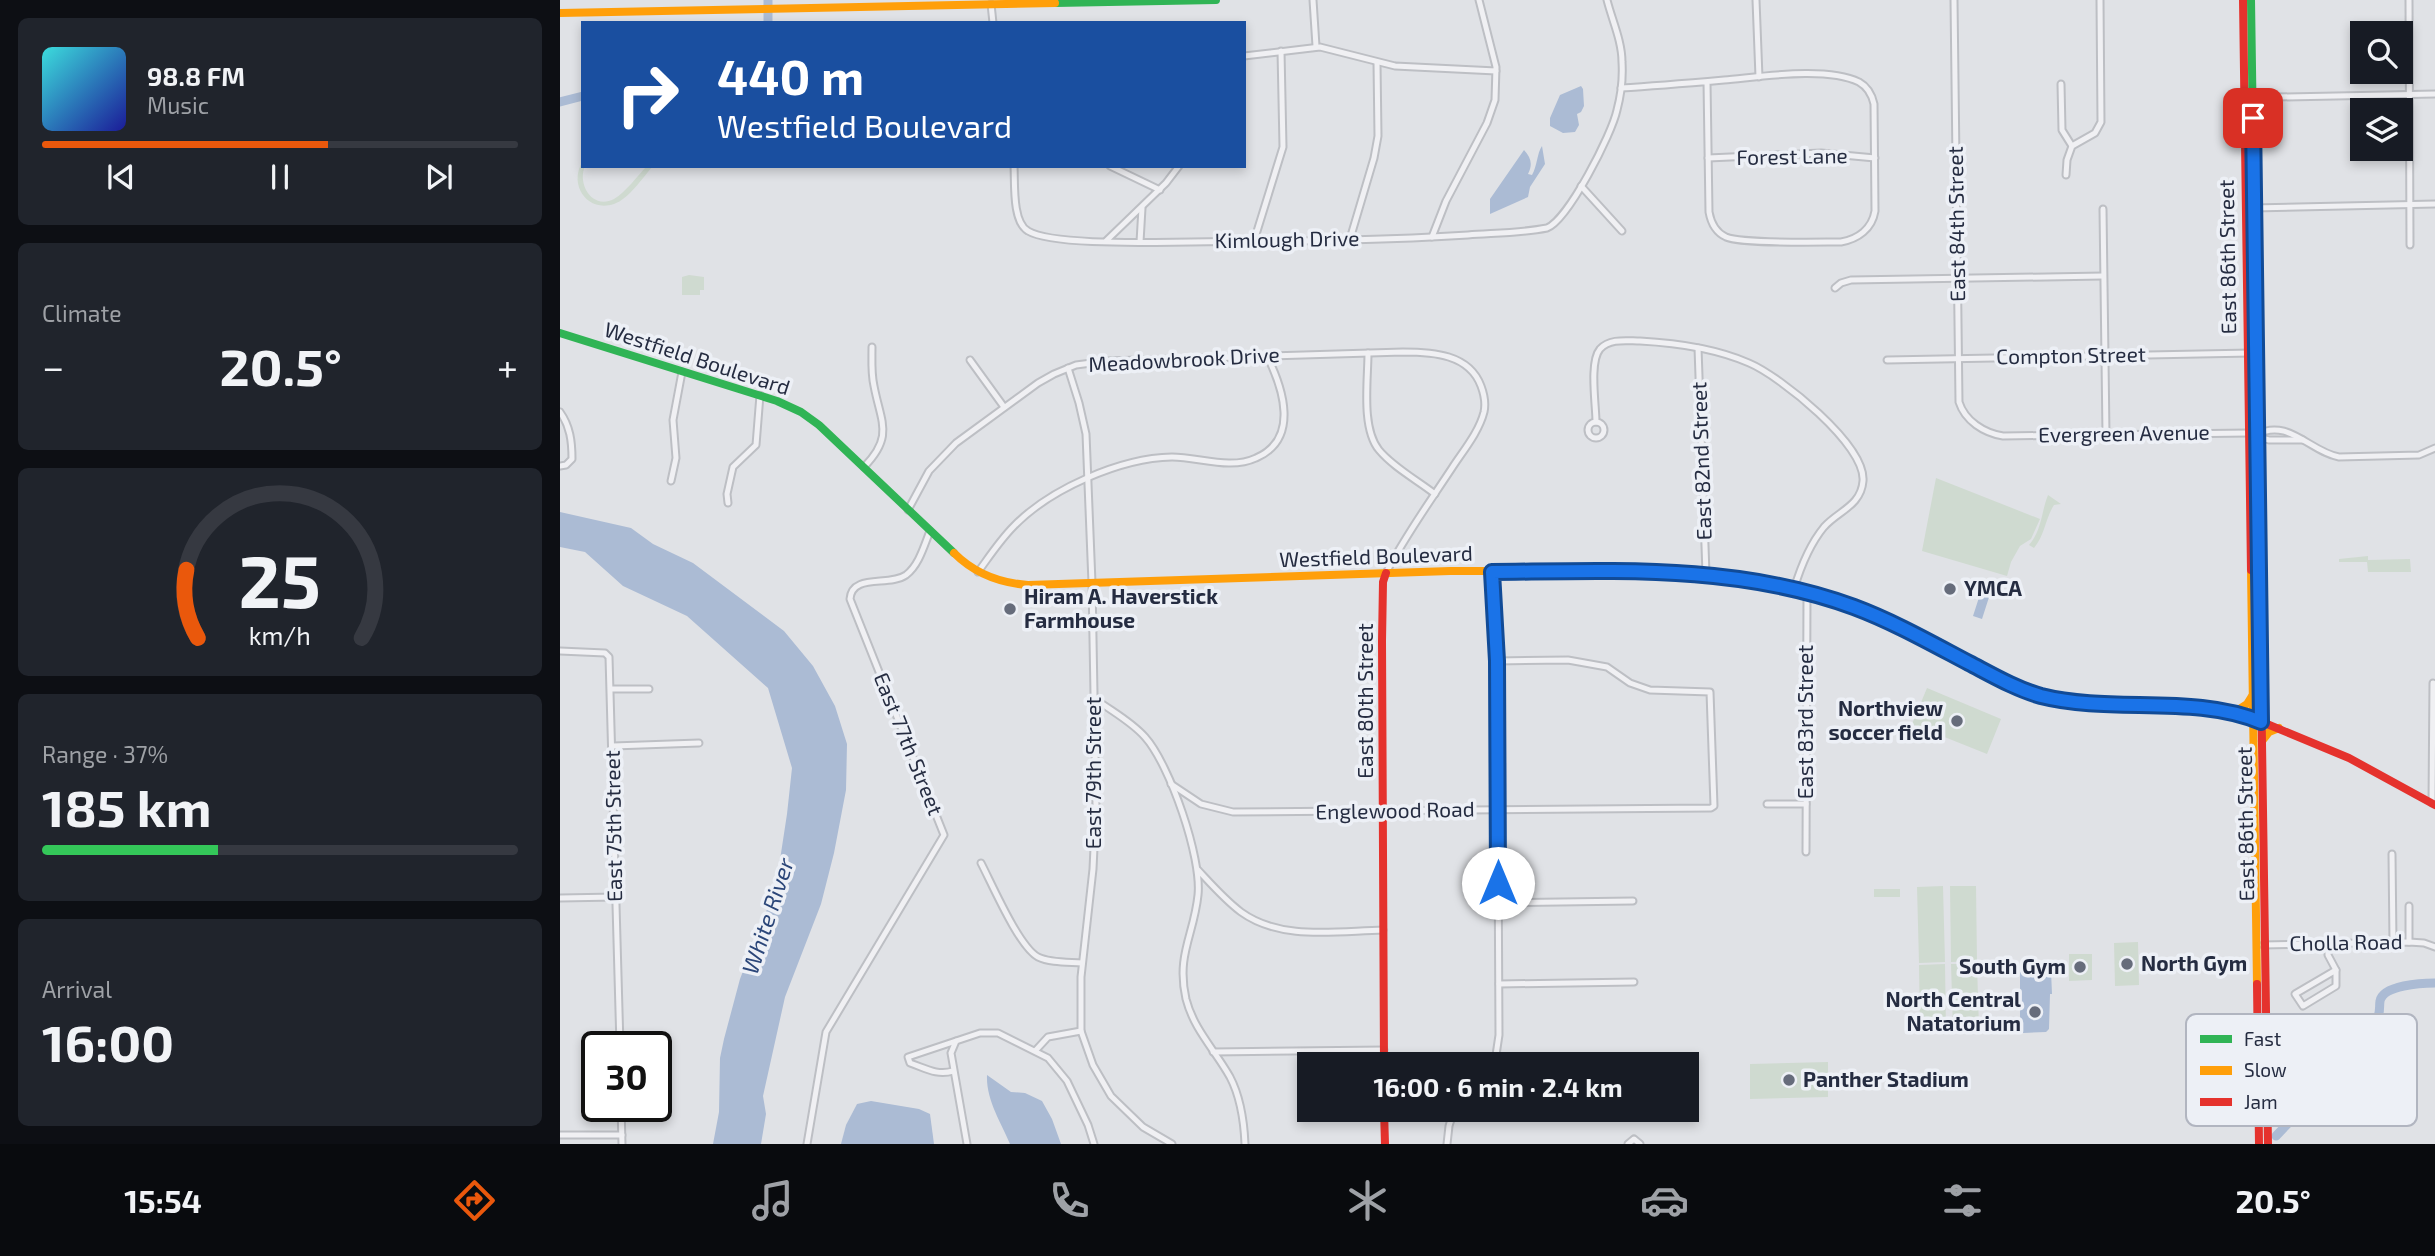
<!DOCTYPE html>
<html lang="en">
<head>
<meta charset="utf-8">
<style>
	:root { --surface:#171b24; --page:#20242c; --text:#f1f3f6; --muted:#9ea1a6; --line:#363941; --accent:#ea580c }
	body { margin:0; font-family:"Exo 2",sans-serif; background:var(--page); color:var(--text); height:100vh; display:flex; flex-direction:column; font-size:26px; white-space:nowrap }
	* { box-sizing:border-box; margin:0 }
	p { font-size:23px; color:var(--muted) }
	.icon { flex:none; width:38px; height:38px; fill:none; stroke:currentColor; stroke-width:2; stroke-linecap:round; stroke-linejoin:round }
	.map { position:relative; flex:1; overflow:hidden }
	.details { display:flex; flex-direction:column; gap:18px; padding:18px; background:#0d0f14; width:560px }
	.details>* { flex:none }
	.hud { position:absolute; left:21px; top:21px; width:665px; height:147px; border-radius:0px; box-shadow:0 4px 10px #0003; background:#1a4fa0; color:#fff; overflow:hidden }
	.tools { position:absolute; left:1790px; top:21px; display:grid; gap:14px }
	.tools a { display:grid; place-items:center; width:63px; height:63px; border-radius:0px; background:var(--surface); box-shadow:0 4px 10px #0003; font-size:35px }
	.speed { position:absolute; left:21px; top:1031px; display:flex; gap:14px; font-size:35px; font-weight:700; text-align:center }
	.speed>* { display:grid; place-content:center; width:91px; height:91px; border-radius:50%; background:var(--surface); box-shadow:0 4px 10px #0003; line-height:1 }
	.speed .limit { border:4px solid #111; border-radius:10px; background:#fff; color:#111 }
	.pin { position:absolute; display:grid; place-items:center; width:60px; height:60px; color:#fff; margin:-30px; border-radius:14px; box-shadow:0 4px 10px #0006 }
	.me { position:absolute; width:77px; margin:-38px; rotate:0deg; stroke-linejoin:round; filter:drop-shadow(0 0 5px #0008) }
	.turn { display:flex; align-items:center; gap:24px; height:147px; padding:0 21px; font-size:32px }
	.turn .icon { width:91px; height:91px; stroke-width:2.5 }
	.turn b { display:block; font-size:49px; line-height:60px }
	.big { font-size:52px; font-weight:700; line-height:1.1 }
	.details .widget { flex:1; display:flex; flex-direction:column; justify-content:center; gap:10px; min-width:0; padding:0 24px; border-radius:10px; background:var(--page) }
	.details .dial { align-items:center; gap:0 }
	.dial svg { height:182px; overflow:visible; fill:none; stroke:var(--line); stroke-width:7; stroke-linecap:round; text-anchor:middle }
	.dial text { fill:var(--text); stroke:none }
	.song { display:flex; align-items:center; gap:21px }
	.cover { width:84px; height:84px; border-radius:10px; background:linear-gradient(135deg,hsl(180 70% 55%),hsl(240 70% 35%)) }
	.played { height:7px; border-radius:4px; background:linear-gradient(90deg,var(--accent) 60%,var(--line) 60%) }
	.keys { display:flex; justify-content:space-around; direction:ltr }
	.heat { display:flex; justify-content:space-between; align-items:center; font-size:38px; direction:ltr }
	.charge { height:10px; border-radius:5px; background:linear-gradient(90deg,#34c759 37%,var(--line) 0) }
	.trip { position:absolute; left:737px; top:1052px; width:402px; height:70px; border-radius:0px; background:var(--surface); box-shadow:0 4px 10px #0003; font-weight:700; line-height:70px; text-align:center }
	.dock { display:flex; height:112px; justify-content:space-around; align-items:center; background:#090b0e; color:var(--muted) }
	.dock .icon { width:49px; height:49px }
	.dock .current { color:var(--accent) }
	.dock b { font-size:32px; color:var(--text) }
	main { display:flex; flex:1; min-height:0 }
	.map>svg:first-child { display:block }
	.green { fill:#cfdad0 }
	.water { fill:#abbbd4 }
	.lines { fill:none; stroke-linecap:round; stroke-linejoin:round }
	.river { stroke:#abbbd4; stroke-width:9 }
	.street-casing { stroke:#bdbfc4; stroke-width:9 }
	.street { stroke:#f0f0f3; stroke-width:5 }
	.fast { stroke:#30b455; stroke-width:8 }
	.slow { stroke:#ff9f0a; stroke-width:8 }
	.jam { stroke:#e5322d; stroke-width:8 }
	.route-casing { stroke:#114b97; stroke-width:18 }
	.route { stroke:#1a73e8; stroke-width:12 }
	.poi-dot { fill:#666c7b; stroke:#edf0f6; stroke-width:2.5 }
	.labels { text-anchor:middle; stroke-width:7; stroke-linejoin:round; paint-order:stroke }
	.street-label { font-size:21px; fill:#252c41; stroke:#edf0f6 }
	.poi-label { font-size:21px; font-weight:bold; fill:#252c41; stroke:#edf0f6; text-anchor:start }
	.water-label { font-size:23px; font-style:italic; fill:#2b4679; stroke:#edf0f6 }
	.key { fill:#edf0f6; stroke:#b1b5c0; stroke-width:2 }
	.key-label { font-size:19px; fill:#252c41 }
</style>
</head>
<body>
<main>
<section class="details">
<div class="widget">
<div class="song"><i class="cover"></i><div><b>98.8 FM</b><p>Music</p></div></div>
<div class="played"></div>
<div class="keys"><svg class="icon" aria-label="previous" viewBox="0 0 24 24"><path d="M18 5L8 12l10 7zM5 5v14"/></svg><svg class="icon" aria-label="pause" viewBox="0 0 24 24"><path d="M8 5v14M16 5v14"/></svg><svg class="icon" aria-label="next" viewBox="0 0 24 24"><path d="M6 5l10 7-10 7zM19 5v14"/></svg></div>
</div>
<div class="widget"><p>Climate</p>
<div class="heat"><a>−</a><b class="big">20.5°</b><a>+</a></div>
</div>
<div class="widget dial"><svg viewBox="0 0 100 80">
<path d="M14 69A42 42 0 1 1 86 69"/>
<path d="M14 69A42 42 0 0 1 9 39" stroke="#ea580c"/>
<text x="50" y="56" font-size="32" font-weight="700">25</text>
<text x="50" y="72" font-size="11">km/h</text>
</svg></div>
<div class="widget"><p>Range · 37%</p><b class="big">185 km</b><div class="charge"></div></div>
<div class="widget"><p>Arrival</p><b class="big">16:00</b></div>
</section>
<div class="map">
<svg width="1875" height="1144" viewBox="0 0 1875 1144">
	<rect width="100%" height="100%" fill="#e0e2e6"/>
	<g class="green">
		<path d="M23,161V166H25C17,184 32,210 54,199C66,192 77,176 87,166H93C83,177 69,199 54,204C26,213 8,183 23,161Z"/>
		<path d="M129,275L144,277V290H140V295H122V277Z"/>
		<path d="M1376,478L1480,519L1471,539L1460,546L1451,562L1447,576L1362,551Z"/>
		<path d="M1488,495L1501,504L1494,505C1485,519 1485,535 1474,548L1469,545C1482,530 1481,513 1488,495Z"/>
		<path d="M1808,556V560L1850,559L1851,572H1808L1807,562H1779V559Z"/>
		<path d="M1367,688L1441,719L1427,754L1352,724Z"/>
		<path d="M1383,886L1385,962L1359,963L1357,887Z"/>
		<path d="M1390,886H1416L1417,961L1391,962Z"/>
		<rect x="1314" y="889" width="26" height="8"/>
		<path d="M1578,942L1579,985L1555,986L1554,943Z"/>
		<path d="M1509,954H1532V980L1509,981Z"/>
		<path d="M1385,964L1386,1030H1360L1359,965Z"/>
		<path d="M1391,964H1417L1419,1029L1393,1030Z"/>
		<path d="M1268,1062V1097L1190,1099V1064Z"/>
	</g>
	<g class="water">
		<path d="M1021,86L1023,89L1024,106L1021,112L1017,114L1019,125L1015,132L1003,133L990,126V118L1000,95Z"/>
		<path d="M982,146L985,164L970,187L968,197L930,214V199L964,150C971,158 973,164 968,174L972,175C977,167 977,153 982,146Z"/>
		<path d="M0,512L71,528L93,544L133,563L224,631L253,666L275,706L287,744L286,790L274,853L261,904L225,997L203,1096L206,1114L201,1144H153L159,1112L160,1058L164,1039L180,979L216,886L227,814L232,768L208,688L127,616L63,586L25,552L0,547Z"/>
		<path d="M1424,582L1436,586L1434,592L1431,591L1422,619L1413,616Z"/>
		<path d="M1460,971H1491L1492,994H1490L1489,1029L1486,1032L1463,1033V1030H1460Z"/>
		<path d="M427,1075L451,1092L465,1093L482,1101L492,1119L501,1144H450C441,1122 426,1100 427,1075Z"/>
		<path d="M311,1101L359,1109L370,1114L374,1144H281L286,1125L297,1104Z"/>
	</g>
	<g class="lines">
		<g class="river">
			<path d="M208,23V0"/>
			<path d="M0,102L23,96"/>
			<path d="M1716,1136L1744,1107L1741,1079L1745,1074L1777,1075L1784,1068L1786,1060L1781,1056L1778,1041L1781,1030C1791,1028 1806,1027 1814,1022C1821,1017 1819,1008 1820,1001C1823,985 1862,983 1875,983"/>
		</g>
		<g class="street-casing">
			<g id="street">
				<path d="M753,0L756,46"/>
				<path d="M1196,0L1199,77"/>
				<path d="M1394,0L1399,402C1405,421 1424,433 1443,436L1689,433"/>
				<path d="M1849,0L1850,245"/>
				<path d="M431,4L433,23"/>
				<path d="M684,56L760,47L835,66L936,71"/>
				<path d="M1501,84L1502,130L1512,146"/>
				<path d="M1061,88C1095,86 1130,83 1164,80C1200,77 1266,66 1299,82C1308,87 1312,95 1314,104L1315,211C1312,229 1298,239 1281,242C1258,242 1183,244 1166,237C1155,232 1151,223 1149,212L1147,82"/>
				<path d="M1669,98L1875,94"/>
				<path d="M1148,158L1261,153L1315,158"/>
				<path d="M454,166C455,183 452,222 468,231C493,246 599,242 631,242C723,241 816,241 908,235C934,233 961,233 987,228C1008,220 1052,134 1057,110C1061,95 1063,78 1062,62C1062,41 1052,20 1047,0"/>
				<path d="M550,166L600,190"/>
				<path d="M1506,175L1507,160L1512,146L1535,133L1541,122L1540,0"/>
				<path d="M1021,186L1062,231"/>
				<path d="M1692,208L1875,204"/>
				<path d="M1543,209L1546,434"/>
				<path d="M872,237L886,201L927,123L935,100L936,67L919,0"/>
				<path d="M790,239L814,158L818,136L817,63"/>
				<path d="M546,241L606,183L619,166"/>
				<path d="M694,241L723,147L721,51"/>
				<path d="M580,242L582,208"/>
				<path d="M1275,288L1281,283L1291,280L1543,276"/>
				<path d="M1138,348L1146,574"/>
				<path d="M808,353C808,380 801,428 819,450C833,467 857,480 875,494"/>
				<path d="M410,360L444,407"/>
				<path d="M1327,360L1691,353"/>
				<path d="M508,368L519,403L526,434L532,583L536,805L533,869L521,977V1031L533,1065L551,1096L583,1127L612,1144"/>
				<path d="M0,412C10,426 12,441 12,459L6,465L0,466"/>
				<path d="M1036,422C1036,405 1029,362 1040,349C1050,338 1067,341 1080,341C1117,343 1155,348 1189,363C1220,376 1306,445 1303,481C1301,506 1278,511 1264,527C1250,544 1240,569 1234,589"/>
				<circle cx="1036" cy="430" r="8"/>
				<path d="M1696,435C1728,417 1750,452 1779,457L1859,455L1875,448"/>
				<path d="M1698,437L1709,440H1743"/>
				<path d="M304,467C334,436 321,423 314,386C311,373 312,360 312,347"/>
				<path d="M111,481L116,458L113,420L122,372"/>
				<path d="M168,503L167,494L173,467L196,445L200,395"/>
				<path d="M348,510L369,471L396,443L478,383L494,374L516,365L547,361L843,352C873,352 909,354 921,386C924,394 926,403 924,412C919,432 903,451 892,468C869,503 845,536 826,573"/>
				<path d="M418,572C429,557 440,540 454,526C490,489 560,458 612,457C639,457 670,470 696,458C740,439 723,388 707,356"/>
				<path d="M0,651L45,653L49,657L60,1046"/>
				<path d="M51,689H89"/>
				<path d="M534,698C551,711 571,721 585,737C610,765 642,858 638,895C634,935 616,955 626,999C634,1030 655,1050 670,1077C681,1098 684,1121 685,1144"/>
				<path d="M53,746L139,743"/>
				<path d="M611,784L641,804L673,812L1151,808L1154,806L1150,692L1090,690L1070,683L1047,667L1008,660L937,661"/>
				<path d="M1872,803L1873,683"/>
				<path d="M1207,804H1246"/>
				<path d="M1246,852L1247,593"/>
				<path d="M1832,854L1833,943"/>
				<path d="M421,863C432,884 459,947 478,957C490,963 508,962 522,963"/>
				<path d="M638,870C652,885 665,900 681,912C721,941 776,931 823,930"/>
				<path d="M0,898L56,897"/>
				<path d="M938,903L1073,901"/>
				<path d="M1849,942V906"/>
				<path d="M1768,944V955L1776,970"/>
				<path d="M1703,945L1849,942L1864,943L1875,947"/>
				<path d="M1776,970V986L1743,1006L1735,994Z"/>
				<path d="M939,984L1074,982"/>
				<path d="M476,1050L488,1037L521,1031"/>
				<path d="M653,1052L824,1050"/>
				<path d="M931,1063L1076,1062"/>
				<path d="M930,1064L936,1055L939,1035L937,661L932,572"/>
				<path d="M393,1071C377,1076 365,1068 350,1063L348,1057L396,1041"/>
				<path d="M61,1106L62,1144"/>
				<path d="M0,1135H62"/>
				<path d="M247,1144L266,1032L384,835L290,599C292,573 329,587 346,575C359,565 364,546 370,531"/>
				<path d="M407,1144L391,1053L396,1041L420,1033H438L488,1058L507,1081L528,1125L534,1144"/>
				<path d="M887,1144L889,1126L894,1110"/>
				<path d="M1068,1144L1074,1139L1080,1144"/>
			</g>
		</g>
		<use href="#street" class="street"/>
		<g class="fast">
			<path d="M1691,0L1699,543"/>
			<path d="M495,3L656,0"/>
			<path d="M0,333L217,401L241,412L259,425L394,553"/>
		</g>
		<g class="slow">
			<path d="M0,13L495,3"/>
			<path d="M394,553C415,574 439,583 468,585L890,571H994"/>
			<path d="M1691,570L1697,984"/>
			<path d="M1292,607C1332,621 1370,641 1408,661C1431,673 1455,689 1480,695C1555,715 1635,695 1707,724"/>
			<path d="M1673,713L1687,704L1692,696"/>
			<path d="M1702,741L1709,732L1719,728"/>
		</g>
		<g class="jam">
			<path d="M1683,0L1691,570"/>
			<path d="M1699,543L1708,1144"/>
			<path d="M994,571C1057,572 1120,571 1182,579C1219,583 1256,595 1292,607"/>
			<path d="M1707,724L1789,758L1875,805"/>
			<path d="M1697,984L1699,1144"/>
			<path d="M824,1064L822,641L823,582L826,573"/>
			<path d="M824,1110L825,1144"/>
		</g>
	</g>
	<g class="lines">
		<g class="route-casing">
			<path id="route" d="M938,883L937,661L932,572C1054,571 1178,564 1294,607C1334,622 1371,643 1409,663C1432,675 1456,689 1481,696C1552,714 1634,694 1701,722L1693,118"/>
		</g>
		<use href="#route" class="route"/>
	</g>
	<g class="poi-dot">
		<circle cx="1390" cy="589" r="7"/>
		<circle cx="450" cy="609" r="7"/>
		<circle cx="1397" cy="721" r="7"/>
		<circle cx="1567" cy="964" r="7"/>
		<circle cx="1520" cy="967" r="7"/>
		<circle cx="1475" cy="1012" r="7"/>
		<circle cx="1229" cy="1080" r="7"/>
	</g>
	<g class="labels">
		<g class="street-label">
			<text transform="translate(1232 157) rotate(-1)" y="7">Forest Lane</text>
			<text transform="translate(1397 224) rotate(-91)" y="7">East 84th Street</text>
			<text transform="translate(727 240) rotate(-1)" y="7">Kimlough Drive</text>
			<text transform="translate(1668 257) rotate(-91)" y="7">East 86th Street</text>
			<text transform="translate(1511 356) rotate(-1)" y="7">Compton Street</text>
			<text transform="translate(137 359) rotate(18)" y="7">Westfield Boulevard</text>
			<text transform="translate(624 360) rotate(-3)" y="7">Meadowbrook Drive</text>
			<text transform="translate(1564 434) rotate(-1)" y="7">Evergreen Avenue</text>
			<text transform="translate(1142 461) rotate(-92)" y="7">East 82nd Street</text>
			<text transform="translate(816 557) rotate(-2)" y="7">Westfield Boulevard</text>
			<text transform="translate(806 701) rotate(-90)" y="7">East 80th Street</text>
			<text transform="translate(1246 722) rotate(-90)" y="7">East 83rd Street</text>
			<text transform="translate(348 744) rotate(68)" y="7">East 77th Street</text>
			<text transform="translate(534 773) rotate(-90)" y="7">East 79th Street</text>
			<text transform="translate(835 811) rotate(-1)" y="7">Englewood Road</text>
			<text transform="translate(1686 824) rotate(-91)" y="7">East 86th Street</text>
			<text transform="translate(54 826) rotate(-91)" y="7">East 75th Street</text>
			<text transform="translate(1786 943) rotate(-1)" y="7">Cholla Road</text>
		</g>
		<g class="poi-label">
			<text x="1404" y="596">YMCA</text>
			<text x="464" y="604">Hiram A. Haverstick<tspan x="464" dy="24">Farmhouse</tspan></text>
			<text x="1383" y="716" text-anchor="end">Northview<tspan x="1383" dy="24">soccer field</tspan></text>
			<text x="1581" y="971">North Gym</text>
			<text x="1506" y="974" text-anchor="end">South Gym</text>
			<text x="1461" y="1007" text-anchor="end">North Central<tspan x="1461" dy="24">Natatorium</tspan></text>
			<text x="1243" y="1087">Panther Stadium</text>
		</g>
		<g class="water-label">
			<text transform="translate(208 916) rotate(-72)" y="8">White River</text>
		</g>
	</g>
	<rect x="1626" y="1014" width="231" height="112" rx="10" class="key"/>
	<rect x="1640" y="1035" width="32" height="8" fill="#30b455"/>
	<rect x="1640" y="1066" width="32" height="9" fill="#ff9f0a"/>
	<rect x="1640" y="1098" width="32" height="8" fill="#e5322d"/>
	<g class="key-label">
		<text x="1684" y="1046">Fast</text>
		<text x="1684" y="1077">Slow</text>
		<text x="1684" y="1109">Jam</text>
	</g>
</svg>
<div class="tools">
<a><svg class="icon" aria-label="search" viewBox="0 0 24 24"><circle cx="10" cy="10" r="6"/><path d="M15 15l6 6"/></svg></a>
<a><svg class="icon" aria-label="layers" viewBox="0 0 24 24"><path d="M12 4l9 5-9 5-9-5zM3 14l9 5 9-5"/></svg></a>
</div>
<div class="speed"><div class="limit">30</div></div>
<div class="pin" style="left:1693px;top:118px;background:#d93025"><svg class="icon" aria-label="arrive" viewBox="0 0 24 24"><path d="M6 21V4h12l-3 4 3 4H6"/></svg></div>
<svg class="me" style="left:938px;top:883px" viewBox="-20 -20 40 40"><circle r="19" fill="#fff"/><path d="M0-13L10 11 0 6-10 11z" fill="#1a73e8"/></svg>
<div class="trip">16:00 · 6 min · 2.4 km</div>
<div class="hud">
<div class="turn"><svg class="icon" aria-label="right" viewBox="0 0 24 24"><path d="M7 20v-9h11M14 6l5 5-5 5"/></svg><div><b>440 m</b>Westfield Boulevard</div></div>
</div>
</div>
</main>
<nav class="dock">
<b>15:54</b>
<svg class="icon current" aria-label="directions" viewBox="0 0 24 24"><path d="M12 3l9 9-9 9-9-9zM9 14v-3h6M13 9l2 2-2 2"/></svg>
<svg class="icon" aria-label="music" viewBox="0 0 24 24"><path d="M9 18V5l10-2v13"/><circle cx="6" cy="18" r="3"/><circle cx="16" cy="16" r="3"/></svg>
<svg class="icon" aria-label="phone" viewBox="0 0 24 24"><path d="M5 4h4l2 5-3 2q2 4 5 5l2-3 5 2v4C11 20 4 13 5 4z"/></svg>
<svg class="icon" aria-label="climate" viewBox="0 0 24 24"><path d="M12 3v18M4 7l16 10M4 17L20 7"/></svg>
<svg class="icon" aria-label="car" viewBox="0 0 24 24"><path d="M5 17H2v-5l4-1 3-4h7l3 4 3 1v5h-3M9 17h6M6 11h13"/><circle cx="7" cy="17" r="2"/><circle cx="17" cy="17" r="2"/></svg>
<svg class="icon" aria-label="filters" viewBox="0 0 24 24"><path d="M4 7h16M4 17h16"/><circle cx="9" cy="7" r="2"/><circle cx="15" cy="17" r="2"/></svg>
<b>20.5°</b>
</nav>
</body>
</html>
